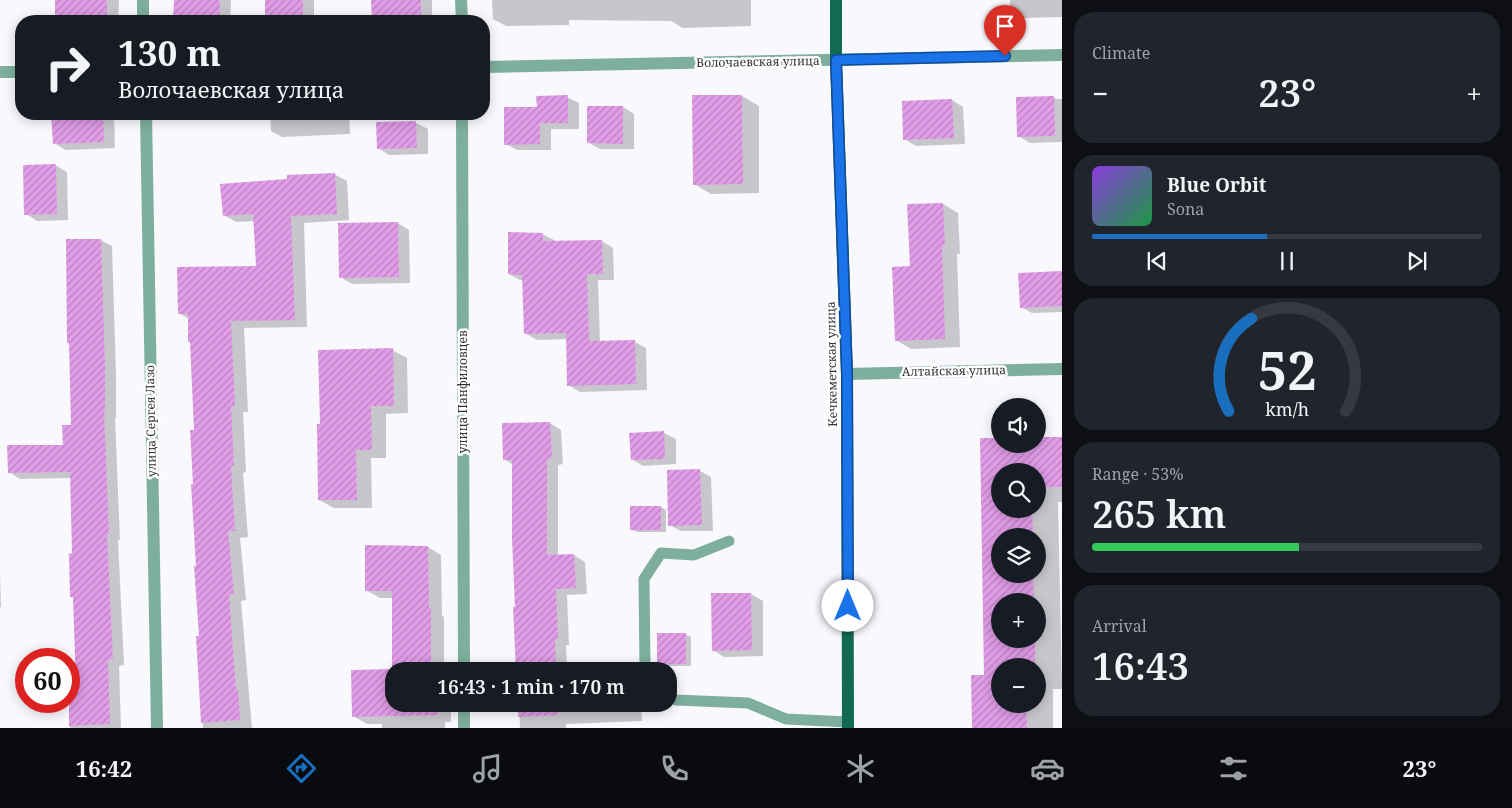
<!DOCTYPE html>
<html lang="en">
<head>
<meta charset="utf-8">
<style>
	:root { --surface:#171b24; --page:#20242c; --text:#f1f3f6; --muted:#9ea1a6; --line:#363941; --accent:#196fbd }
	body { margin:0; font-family:"Noto Serif",serif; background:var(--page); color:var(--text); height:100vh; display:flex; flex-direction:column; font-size:19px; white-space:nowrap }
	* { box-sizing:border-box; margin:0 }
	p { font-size:16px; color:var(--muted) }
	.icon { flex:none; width:28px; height:28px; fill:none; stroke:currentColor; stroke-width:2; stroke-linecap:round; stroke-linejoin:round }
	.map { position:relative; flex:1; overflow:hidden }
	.details { display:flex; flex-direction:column; gap:12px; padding:12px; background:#0d0f14; width:450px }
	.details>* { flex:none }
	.top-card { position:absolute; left:15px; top:15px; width:475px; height:105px; border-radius:20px; box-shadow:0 2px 12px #0003; background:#171b24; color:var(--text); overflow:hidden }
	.controls { position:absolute; left:991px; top:398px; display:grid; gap:10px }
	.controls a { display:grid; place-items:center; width:55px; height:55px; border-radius:50%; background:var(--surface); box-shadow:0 2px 12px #0003; font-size:25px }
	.speed { position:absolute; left:15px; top:648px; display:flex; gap:10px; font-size:25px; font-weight:700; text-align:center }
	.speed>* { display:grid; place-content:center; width:65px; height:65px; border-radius:50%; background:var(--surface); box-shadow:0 2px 12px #0003; line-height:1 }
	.speed .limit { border:8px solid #d22; background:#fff; color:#111 }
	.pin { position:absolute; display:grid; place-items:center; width:42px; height:42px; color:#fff; margin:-51px -21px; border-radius:50% 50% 50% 0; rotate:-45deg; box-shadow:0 0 5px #0007 }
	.pin .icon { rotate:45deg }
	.me { position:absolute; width:55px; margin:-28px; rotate:0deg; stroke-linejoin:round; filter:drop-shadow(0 0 4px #0008) }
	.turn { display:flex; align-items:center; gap:18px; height:105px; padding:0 20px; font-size:22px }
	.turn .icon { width:65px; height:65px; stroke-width:2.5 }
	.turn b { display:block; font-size:35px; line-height:42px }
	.big { font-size:38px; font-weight:600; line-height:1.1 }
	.details .tile { flex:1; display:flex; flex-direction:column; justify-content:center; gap:8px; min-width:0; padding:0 18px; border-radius:20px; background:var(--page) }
	.details .dial { align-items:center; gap:0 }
	.dial svg { height:130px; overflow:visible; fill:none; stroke:var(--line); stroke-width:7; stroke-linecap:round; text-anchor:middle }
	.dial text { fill:var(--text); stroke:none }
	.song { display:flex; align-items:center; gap:15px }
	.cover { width:60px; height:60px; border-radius:8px; background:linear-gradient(135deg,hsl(270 70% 55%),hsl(140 70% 35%)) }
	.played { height:5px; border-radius:2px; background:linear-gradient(90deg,var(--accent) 45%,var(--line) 45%) }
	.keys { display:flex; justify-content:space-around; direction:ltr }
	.heat { display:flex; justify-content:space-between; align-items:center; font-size:28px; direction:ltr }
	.charge { height:8px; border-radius:4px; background:linear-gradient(90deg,#34c759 53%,var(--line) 0) }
	.trip { position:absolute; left:385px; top:662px; width:292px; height:50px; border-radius:20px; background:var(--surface); box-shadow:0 2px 12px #0003; font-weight:600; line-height:50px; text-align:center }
	.tabs { display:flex; height:80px; justify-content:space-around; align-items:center; background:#090b0e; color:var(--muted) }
	.tabs .icon { width:35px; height:35px }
	.tabs .selected { color:var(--accent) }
	.tabs b { font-size:22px; color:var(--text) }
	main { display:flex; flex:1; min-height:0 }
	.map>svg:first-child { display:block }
	.shadow { fill:#0003; fill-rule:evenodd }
	.building { fill:url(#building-hatch) }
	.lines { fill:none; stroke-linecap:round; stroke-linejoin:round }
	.lane { stroke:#7eae9c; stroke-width:11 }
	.street { stroke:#7eae9c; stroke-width:12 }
	.primary { stroke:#136a53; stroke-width:12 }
	.route-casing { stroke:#114b97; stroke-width:12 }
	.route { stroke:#1a73e8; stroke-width:9 }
	.labels { text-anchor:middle; stroke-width:5; stroke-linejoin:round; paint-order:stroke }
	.street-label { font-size:12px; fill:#333235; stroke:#fff }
</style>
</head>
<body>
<main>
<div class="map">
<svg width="1062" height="728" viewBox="0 0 1062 728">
	<defs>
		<pattern id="building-hatch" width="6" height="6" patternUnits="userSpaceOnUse" patternTransform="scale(1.25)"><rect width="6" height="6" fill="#e29de9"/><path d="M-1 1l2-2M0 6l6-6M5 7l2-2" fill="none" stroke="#b881be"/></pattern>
	</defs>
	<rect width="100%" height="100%" fill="#f9f8fd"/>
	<g class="shadow">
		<path d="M57,0H119L118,21H56Z"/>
		<path d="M175,0H231L230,21H174Z"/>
		<rect x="266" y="0" width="48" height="21"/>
		<rect x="373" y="0" width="59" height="21"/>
		<path d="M492,0H751V26L683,28L671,21L569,20V25L506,26L493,19Z"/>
		<path d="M1010,0H1062V17L1022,18L1010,11Z"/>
		<path d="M742,96L759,106V193L711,194L694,184Z"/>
		<path d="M567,97L579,103V129H551V150H517L506,144L538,108Z"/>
		<path d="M1053,97L1057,99H1062V142L1030,143L1018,136Z"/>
		<path d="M952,100L963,107L965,144L916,146L904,139Z"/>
		<path d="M623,107L634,114V149H600L589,143Z"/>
		<path d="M53,114H111L114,115L115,148L66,150L54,143Z"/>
		<path d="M270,114H349L350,134L282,137L271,131Z"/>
		<path d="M378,123H416L428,129V154L389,155L378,148Z"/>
		<path d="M55,165L67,172L68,220L37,221L26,214Z"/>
		<path d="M334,174L347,181L349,220L304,223L307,327L244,328L248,412H243L246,472L243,473L248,537L240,538L246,600L241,601L252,728H203L197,637H201L195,485L196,431L189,319L179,313L257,267L255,221L236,222L224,215L288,180Z"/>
		<path d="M943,204L958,213L960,254H957L960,347L911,349L896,340L911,267Z"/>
		<path d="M398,223L409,230L410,283L352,284L340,277Z"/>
		<path d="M542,234L554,240V242L602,241L613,248L614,280H598L600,342H635L646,348L647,390L580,392L568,385L567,339L537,340L525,333L524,280H520L509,274Z"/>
		<path d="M101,240L112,246L116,374V418H115L120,540H118L124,665L119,666L121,728H70L69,686H77L75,598L71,596L73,555L71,478L20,479L9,472L64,446L72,426L70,343L68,342Z"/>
		<path d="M1062,273V312L1032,313L1021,307Z"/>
		<path d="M392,350L407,358L408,413L386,414V458H371L372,508H334L319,500Z"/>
		<path d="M550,423L561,430L563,464L558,465V556L574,555L585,562L587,594L567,595L569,645H566L567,671H517L514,608H517L512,464L504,459Z"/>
		<path d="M664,433L676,439V464L643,466L632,459L631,434Z"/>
		<path d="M1038,438H1062V502H1058L1062,689H1053V728H973L985,676L1000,439V444H1038ZM1000,471H1038V509H1000ZM1000,536H1038V574H1000ZM1000,601H1038V639H1000ZM1000,666H1038V704H1000Z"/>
		<path d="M700,471L711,477L713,531H681L669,525Z"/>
		<path d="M631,507H661L666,510V532H637L631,529Z"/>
		<path d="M428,547L441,555L442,616L444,617V671H394V704H451V722H445V728H382V724H367L353,716L394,670L393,598H380L366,590Z"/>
		<path d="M0,571L1,607H0Z"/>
		<path d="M712,594H751L763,601V656L724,657L713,650Z"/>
		<path d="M685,634L691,637V666H664L658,663Z"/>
		<path d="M519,704H641L642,721L566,724V728H520Z"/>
	</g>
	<g class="building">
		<rect x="55" y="0" width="52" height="21"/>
		<path d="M174,0H220L219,21H173Z"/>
		<rect x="265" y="0" width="38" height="21"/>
		<path d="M371,0H421V21H372Z"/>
		<path d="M568,95V123H540V144L504,145V107H537L536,96Z"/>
		<path d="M692,95H742L743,184L693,185Z"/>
		<path d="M1054,96L1055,136L1017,137L1016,97Z"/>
		<path d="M952,99L954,138L903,140L902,101Z"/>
		<path d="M587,106H623V144L587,143Z"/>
		<path d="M51,114H103L104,142L53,144Z"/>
		<path d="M416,121L417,148L377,149L376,122Z"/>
		<path d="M56,164L57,214L24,215L23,165Z"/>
		<path d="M335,173L337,214L291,216L295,320L231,321L235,405L231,406L234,466H231L235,531H228L234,594H229L236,690H238L240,720L201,723L196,636H199L194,566H196L191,484H193L190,430H194L190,342H188V314H178L177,267L256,266L253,214L223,216L220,184L287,179V175Z"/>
		<path d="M943,203L945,246H942L945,339L895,341L892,267L910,266L907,204Z"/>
		<path d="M398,222L399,277L339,278L338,223Z"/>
		<path d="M508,232L543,233V241L602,240L603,274H587L589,341L635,340L636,384L567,386L566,333L524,334L522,275L508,274Z"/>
		<path d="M66,239H101L105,367V412H104L109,534H107L113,659L108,660L110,724L69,726V685L76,684L73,597H70L69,554L72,553L70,472L8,473L7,445H63L62,425H71L69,343H67Z"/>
		<path d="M1062,271V306L1020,308L1018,273Z"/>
		<path d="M393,348L394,406H371L372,450H356L357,500H318L317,424H320L318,350Z"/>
		<path d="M550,422L552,458L547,459V555L574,554L576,588L556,589L558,639H555L556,671H516L513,607H515L512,539V460H503L502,423Z"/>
		<path d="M664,431L665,459L631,460L629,433Z"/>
		<path d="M1038,437H1062V487H1038V471H1000V509H1032L1033,536H1000V574H1033L1034,601H1000V639H1035V666H1000V704H1026L1027,728H972L971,675H984L980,438H1000V444H1038Z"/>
		<path d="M700,469L702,525L668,526L667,470Z"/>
		<rect x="630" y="506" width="31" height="24"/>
		<path d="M365,545L428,546L429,608H431V668L437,667V671H394V704H438V715L352,717L351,670L392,669V591H365Z"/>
		<path d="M711,593H751L752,650L712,651Z"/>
		<rect x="657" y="633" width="29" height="31"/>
		<path d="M518,704H558V715L518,717Z"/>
	</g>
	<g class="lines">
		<g class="lane">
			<path d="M647,671L645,668L644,579L661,553L694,555L729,541"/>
			<path d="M669,697L676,700L748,703L786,719L848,722"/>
		</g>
		<g class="street">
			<path d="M143,0V21"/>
			<path d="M461,0L462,21"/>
			<path d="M484,67L1062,55"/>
			<path d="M0,72H21"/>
			<path d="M146,114L157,728"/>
			<path d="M462,114L464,671"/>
			<path d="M847,374L1062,369"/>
			<path d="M464,704V728"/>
		</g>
		<path class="primary" d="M836,0V60L847,374L848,728"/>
	</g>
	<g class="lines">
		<g class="route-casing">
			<path id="route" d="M848,606L847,374L836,60L1005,56"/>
		</g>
		<use href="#route" class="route"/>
	</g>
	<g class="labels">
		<g class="street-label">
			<text transform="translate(758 62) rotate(-1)" y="4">Волочаевская улица</text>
			<text transform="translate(832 364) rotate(-91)" y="4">Кечкеметская улица</text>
			<text transform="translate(954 371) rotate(-1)" y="4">Алтайская улица</text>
			<text transform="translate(463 392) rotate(-90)" y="4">улица Панфиловцев</text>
			<text transform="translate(151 421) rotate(-91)" y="4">улица Сергея Лазо</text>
		</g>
	</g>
</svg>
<div class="controls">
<a><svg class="icon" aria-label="sound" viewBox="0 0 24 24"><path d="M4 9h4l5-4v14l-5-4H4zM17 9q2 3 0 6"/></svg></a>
<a><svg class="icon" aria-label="search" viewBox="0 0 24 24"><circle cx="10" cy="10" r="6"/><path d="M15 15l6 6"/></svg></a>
<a><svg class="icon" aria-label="layers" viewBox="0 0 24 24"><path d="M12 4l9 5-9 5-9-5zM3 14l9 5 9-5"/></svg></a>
<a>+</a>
<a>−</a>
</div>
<div class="speed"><div class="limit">60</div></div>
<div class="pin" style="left:1005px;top:56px;background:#d93025"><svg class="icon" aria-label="arrive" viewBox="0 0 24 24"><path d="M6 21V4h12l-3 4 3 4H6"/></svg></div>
<svg class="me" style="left:848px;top:606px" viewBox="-20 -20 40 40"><circle r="19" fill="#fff"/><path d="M0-13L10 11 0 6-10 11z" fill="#1a73e8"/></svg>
<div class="trip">16:43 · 1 min · 170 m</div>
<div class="top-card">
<div class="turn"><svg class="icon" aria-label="right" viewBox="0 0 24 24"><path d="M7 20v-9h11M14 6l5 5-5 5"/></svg><div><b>130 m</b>Волочаевская улица</div></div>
</div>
</div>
<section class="details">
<div class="tile"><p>Climate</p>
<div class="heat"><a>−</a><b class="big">23°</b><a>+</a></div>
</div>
<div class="tile">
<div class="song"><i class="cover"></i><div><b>Blue Orbit</b><p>Sona</p></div></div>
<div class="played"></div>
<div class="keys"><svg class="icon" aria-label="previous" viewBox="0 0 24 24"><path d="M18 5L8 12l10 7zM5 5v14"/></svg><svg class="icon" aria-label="pause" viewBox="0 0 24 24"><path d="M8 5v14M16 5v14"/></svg><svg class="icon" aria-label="next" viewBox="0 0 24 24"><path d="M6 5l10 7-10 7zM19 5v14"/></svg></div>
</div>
<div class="tile dial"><svg viewBox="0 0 100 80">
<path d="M14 69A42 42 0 1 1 86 69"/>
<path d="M14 69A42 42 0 0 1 28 12" stroke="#196fbd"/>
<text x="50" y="56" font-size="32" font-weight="700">52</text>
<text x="50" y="72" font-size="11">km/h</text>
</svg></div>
<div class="tile"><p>Range · 53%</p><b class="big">265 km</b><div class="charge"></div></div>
<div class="tile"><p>Arrival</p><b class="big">16:43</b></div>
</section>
</main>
<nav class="tabs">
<b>16:42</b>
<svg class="icon selected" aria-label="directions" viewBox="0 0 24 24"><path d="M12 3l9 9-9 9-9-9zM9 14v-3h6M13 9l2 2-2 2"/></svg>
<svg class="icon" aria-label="music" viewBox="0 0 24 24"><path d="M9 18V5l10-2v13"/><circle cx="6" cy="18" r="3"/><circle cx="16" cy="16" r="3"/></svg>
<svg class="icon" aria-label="phone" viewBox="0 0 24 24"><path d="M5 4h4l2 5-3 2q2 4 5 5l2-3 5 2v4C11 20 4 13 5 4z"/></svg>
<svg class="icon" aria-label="climate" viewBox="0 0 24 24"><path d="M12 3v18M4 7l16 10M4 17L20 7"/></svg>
<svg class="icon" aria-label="car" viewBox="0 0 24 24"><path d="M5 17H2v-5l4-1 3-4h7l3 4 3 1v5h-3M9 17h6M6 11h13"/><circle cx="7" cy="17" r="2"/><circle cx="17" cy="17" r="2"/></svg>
<svg class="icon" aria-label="filters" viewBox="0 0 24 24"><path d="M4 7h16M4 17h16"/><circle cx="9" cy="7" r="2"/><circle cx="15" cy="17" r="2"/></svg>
<b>23°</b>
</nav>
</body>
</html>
